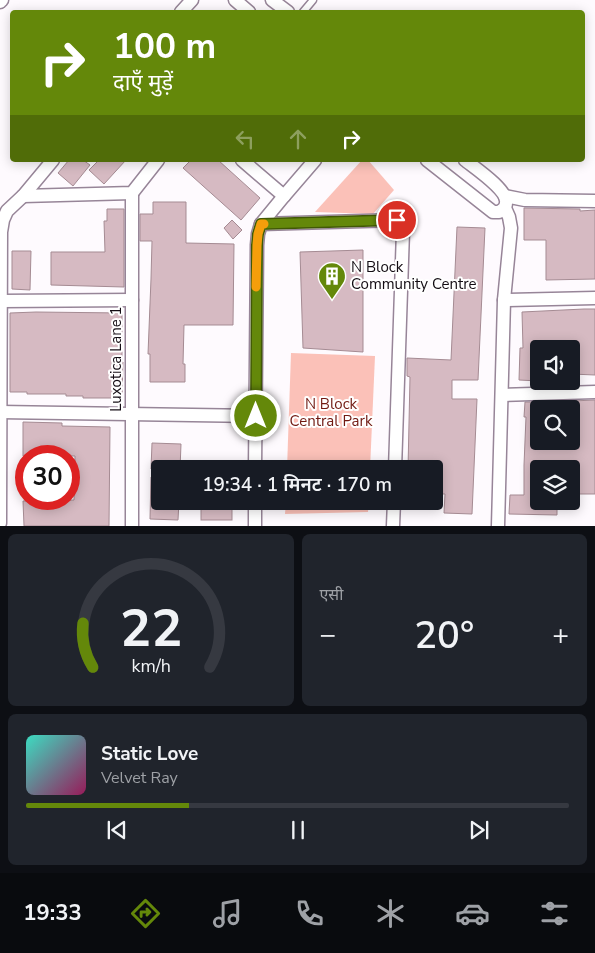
<!DOCTYPE html>
<html lang="hi">
<head>
<meta charset="utf-8">
<style>
	:root { --surface:#171b24; --page:#20242c; --text:#f1f3f6; --muted:#9ea1a6; --line:#363941; --accent:#64880a }
	body { margin:0; font-family:"Nunito Sans","Noto Sans Devanagari",sans-serif; background:var(--page); color:var(--text); height:100vh; display:flex; flex-direction:column; font-size:19px; white-space:nowrap }
	* { box-sizing:border-box; margin:0 }
	p { font-size:16px; color:var(--muted) }
	.icon { flex:none; width:28px; height:28px; fill:none; stroke:currentColor; stroke-width:2; stroke-linecap:round; stroke-linejoin:round }
	.map { position:relative; height:526px; overflow:hidden }
	.sheet { display:flex; flex-direction:column; gap:8px; padding:8px; background:#0d0f14; flex:1 }
	.sheet>* { flex:none }
	.hud { position:absolute; left:10px; top:10px; width:575px; height:152px; border-radius:5px; box-shadow:0 2px 12px #0003; background:#64880a; color:#fff; overflow:hidden }
	.fabs { position:absolute; left:530px; top:340px; display:grid; gap:10px }
	.fabs a { display:grid; place-items:center; width:50px; height:50px; border-radius:5px; background:var(--surface); box-shadow:0 2px 12px #0003; font-size:25px }
	.speed { position:absolute; left:15px; top:445px; display:flex; gap:10px; font-size:25px; font-weight:700; text-align:center }
	.speed>* { display:grid; place-content:center; width:65px; height:65px; border-radius:50%; background:var(--surface); box-shadow:0 2px 12px #0003; line-height:1 }
	.speed .limit { border:8px solid #d22; background:#fff; color:#111 }
	.pin { position:absolute; display:grid; place-items:center; width:42px; height:42px; color:#fff; margin:-21px; border:2px solid #fff; border-radius:50%; box-shadow:0 1px 5px #0007 }
	.me { position:absolute; width:55px; margin:-28px; rotate:0deg; stroke-linejoin:round; filter:drop-shadow(0 0 4px #0008) }
	.turn { display:flex; align-items:center; gap:18px; height:105px; padding:0 20px; font-size:22px }
	.turn .icon { width:65px; height:65px; stroke-width:2.5 }
	.turn b { display:block; font-size:35px; line-height:42px }
	.lanes { display:flex; align-items:center; height:48px; padding:0 20px; background:#0003; justify-content:center; gap:25px; direction:ltr }
	.lanes .off { opacity:.35 }
	.big { font-size:38px; font-weight:600; line-height:1.1 }
	.sheet .card { flex:1; display:flex; flex-direction:column; justify-content:center; gap:8px; min-width:0; padding:0 18px; border-radius:8px; background:var(--page) }
	.sheet .dial { align-items:center; gap:0 }
	.dial svg { height:130px; overflow:visible; fill:none; stroke:var(--line); stroke-width:7; stroke-linecap:round; text-anchor:middle }
	.dial text { fill:var(--text); stroke:none }
	.song { display:flex; align-items:center; gap:15px }
	.cover { width:60px; height:60px; border-radius:8px; background:linear-gradient(135deg,hsl(170 70% 55%),hsl(330 70% 35%)) }
	.played { height:5px; border-radius:2px; background:linear-gradient(90deg,var(--accent) 30%,var(--line) 30%) }
	.keys { display:flex; justify-content:space-around; direction:ltr }
	.heat { display:flex; justify-content:space-between; align-items:center; font-size:28px; direction:ltr }
	.sheet .tiles { flex:1; display:grid; gap:8px; grid-template-columns:1fr 1fr }
	.card:last-child { grid-column:span 2 }
	.trip { position:absolute; left:151px; top:460px; width:292px; height:50px; border-radius:5px; background:var(--surface); box-shadow:0 2px 12px #0003; font-weight:600; line-height:50px; text-align:center }
	.dock { display:flex; height:80px; justify-content:space-around; align-items:center; background:#090b0e; color:var(--muted) }
	.dock .icon { width:35px; height:35px }
	.dock .current { color:var(--accent) }
	.dock b { font-size:22px; color:var(--text) }
	.map>svg:first-child { display:block }
	.green { fill:#fbc1b8 }
	.building { fill:#d6bac2; stroke:#a58b93 }
	.lines { fill:none; stroke-linecap:round; stroke-linejoin:round }
	.service-casing { stroke:#978598; stroke-width:9 }
	.minor-casing { stroke:#978598; stroke-width:15 }
	.service { stroke:#fff; stroke-width:6 }
	.minor { stroke:#fff; stroke-width:12 }
	.route-casing { stroke:#415806; stroke-width:12 }
	.route { stroke:#64880a; stroke-width:9 }
	.slow { stroke:#f59e0b; stroke-width:9 }
	.labels { text-anchor:middle; stroke-width:4; stroke-linejoin:round; paint-order:stroke }
	.poi-label { font-size:15px; fill:#130c13; stroke:#fff; text-anchor:start }
	.street-label { font-size:15px; fill:#130c13; stroke:#fff }
	.park-label { font-size:15px; fill:#711a12; stroke:#fff }
</style>
</head>
<body>
<div class="map">
<svg width="595" height="526" viewBox="0 0 595 526">
	<rect width="100%" height="100%" fill="#fefafe"/>
	<g class="green">
		<path d="M362,160H368L394,190L373,214L315,212Z"/>
		<path d="M291,353L375,356L370,469H287Z"/>
		<path d="M286,501H369L368,512L285,514Z"/>
	</g>
	<g class="building">
		<path d="M69,160H83L90,165L73,186L58,173Z"/>
		<path d="M99,160H126L104,184L89,170Z"/>
		<path d="M191,160H218L260,198L241,220L183,168Z"/>
		<path d="M153,202H186V243L234,244L233,325H184L183,364H185V382H150V354H148L151,279L152,241H140V214H153Z"/>
		<path d="M524,208L580,209V211L595,210V279L546,280V240H524Z"/>
		<path d="M107,209H124V287L51,285V252H105L104,221H107Z"/>
		<path d="M232,220L242,230L233,239L224,228Z"/>
		<path d="M457,227L485,228L478,380H452V399H477L472,514L444,513L445,494H435V469H408L410,377L407,376V358L451,360Z"/>
		<path d="M363,250V352L303,348L300,252Z"/>
		<path d="M12,251H31L30,290L12,289Z"/>
		<path d="M584,309H595V375L571,374V349H539V381L519,380L520,348H523L522,312Z"/>
		<path d="M36,312L122,313V362H123L122,398H83V396H66V394H27V392H10V313Z"/>
		<path d="M595,400V494H571V469H539V501H557V515L509,514L510,495H524V465L526,417H524L525,402H539V441H572V401Z"/>
		<path d="M23,422L62,423V426L110,427L109,526H24L23,501L74,500L75,456H23Z"/>
		<path d="M152,443L181,444L180,469H151Z"/>
		<path d="M151,477H160V501H179L178,520L150,519Z"/>
		<rect x="201" y="501" width="31" height="19"/>
	</g>
	<g class="lines">
		<g class="service-casing">
			<path id="service" d="M303,12L313,0"/>
		</g>
		<g class="minor-casing">
			<g id="minor">
				<path d="M235,0L249,12"/>
				<path d="M272,0L288,12"/>
				<path d="M0,2L2,0"/>
				<path d="M181,12L192,0"/>
				<path d="M242,160L284,196"/>
				<path d="M427,160L493,212H499C502,210 506,208 506,203C508,190 475,168 465,160"/>
				<path d="M23,196L132,193L158,160"/>
				<path d="M505,196L525,200L595,201"/>
				<path d="M261,224L397,220L402,223L403,231L395,469"/>
				<path d="M504,300L595,298"/>
				<path d="M2,301L132,300"/>
				<path d="M502,395L595,392"/>
				<path d="M0,412L256,416"/>
				<path d="M255,469L257,245L258,234L261,224L284,196L315,160"/>
				<path d="M0,523L1,232L3,220L7,211L23,196L53,160"/>
				<path d="M132,526V193"/>
				<path d="M255,526V501"/>
				<path d="M393,526L394,501"/>
				<path d="M498,526L504,300L511,228L509,217L505,208"/>
			</g>
		</g>
		<use href="#service" class="service"/>
		<use href="#minor" class="minor"/>
	</g>
	<g class="lines">
		<g class="route-casing">
			<path id="route" d="M256,416L257,245L258,234L261,224L397,220"/>
		</g>
		<use href="#route" class="route"/>
		<path class="slow" d="M256,287L257,245L258,234L261,224H264"/>
	</g>
	<defs>
		<g id="building-pin" transform="scale(1.4375)"><path d="M0 17L-7.5 6A9.5 9.5 0 1 1 7.5 6Z" fill="#64880a" stroke="#fff"/><path d="M-4-6H4V6H1V3H-1V6H-4ZM-2.5-4.3h1.7v1.8h-1.7ZM.8-4.3h1.7v1.8H.8ZM-2.5-1h1.7V.8h-1.7ZM.8-1h1.7V.8H.8Z" fill="#fff"/></g>
	</defs>
	<g fill-rule="evenodd">
		<use href="#building-pin" x="332" y="276"/>
	</g>
	<g class="labels">
		<g class="poi-label">
			<text x="351" y="272">N Block<tspan x="351" dy="17">Community Centre</tspan></text>
		</g>
		<g class="street-label">
			<text transform="translate(116 359) rotate(-90)" y="5">Luxotica Lane 1</text>
		</g>
		<g class="park-label">
			<text x="331" y="409">N Block<tspan x="331" dy="17">Central Park</tspan></text>
		</g>
	</g>
</svg>
<div class="fabs">
<a><svg class="icon" aria-label="sound" viewBox="0 0 24 24"><path d="M4 9h4l5-4v14l-5-4H4zM17 9q2 3 0 6"/></svg></a>
<a><svg class="icon" aria-label="search" viewBox="0 0 24 24"><circle cx="10" cy="10" r="6"/><path d="M15 15l6 6"/></svg></a>
<a><svg class="icon" aria-label="layers" viewBox="0 0 24 24"><path d="M12 4l9 5-9 5-9-5zM3 14l9 5 9-5"/></svg></a>
</div>
<div class="speed"><div class="limit">30</div></div>
<div class="pin" style="left:397px;top:220px;background:#d93025"><svg class="icon" aria-label="arrive" viewBox="0 0 24 24"><path d="M6 21V4h12l-3 4 3 4H6"/></svg></div>
<svg class="me" style="left:256px;top:416px" viewBox="-20 -20 40 40"><circle r="17" fill="#64880a" stroke="#fff" stroke-width="3"/><path d="M0-11L8 9 0 5-8 9z" fill="#fff"/></svg>
<div class="trip">19:34 · 1 मिनट · 170 m</div>
<div class="hud">
<div class="turn"><svg class="icon" aria-label="right" viewBox="0 0 24 24"><path d="M7 20v-9h11M14 6l5 5-5 5"/></svg><div><b>100 m</b>दाएँ मुड़ें</div></div>
<div class="lanes"><svg class="icon off" aria-label="left" viewBox="0 0 24 24"><path d="M17 20v-9H6M10 6l-5 5 5 5"/></svg><svg class="icon off" aria-label="ahead" viewBox="0 0 24 24"><path d="M12 20V5M6 11l6-6 6 6"/></svg><svg class="icon" aria-label="right" viewBox="0 0 24 24"><path d="M7 20v-9h11M14 6l5 5-5 5"/></svg></div>
</div>
</div>
<section class="sheet">
<div class="tiles">
<div class="card dial"><svg viewBox="0 0 100 80">
<path d="M14 69A42 42 0 1 1 86 69"/>
<path d="M14 69A42 42 0 0 1 8 42" stroke="#64880a"/>
<text x="50" y="56" font-size="32" font-weight="700">22</text>
<text x="50" y="72" font-size="11">km/h</text>
</svg></div>
<div class="card"><p>एसी</p>
<div class="heat"><a>−</a><b class="big">20°</b><a>+</a></div>
</div>
<div class="card">
<div class="song"><i class="cover"></i><div><b>Static Love</b><p>Velvet Ray</p></div></div>
<div class="played"></div>
<div class="keys"><svg class="icon" aria-label="previous" viewBox="0 0 24 24"><path d="M18 5L8 12l10 7zM5 5v14"/></svg><svg class="icon" aria-label="pause" viewBox="0 0 24 24"><path d="M8 5v14M16 5v14"/></svg><svg class="icon" aria-label="next" viewBox="0 0 24 24"><path d="M6 5l10 7-10 7zM19 5v14"/></svg></div>
</div>
</div>
</section>
<nav class="dock">
<b>19:33</b>
<svg class="icon current" aria-label="directions" viewBox="0 0 24 24"><path d="M12 3l9 9-9 9-9-9zM9 14v-3h6M13 9l2 2-2 2"/></svg>
<svg class="icon" aria-label="music" viewBox="0 0 24 24"><path d="M9 18V5l10-2v13"/><circle cx="6" cy="18" r="3"/><circle cx="16" cy="16" r="3"/></svg>
<svg class="icon" aria-label="phone" viewBox="0 0 24 24"><path d="M5 4h4l2 5-3 2q2 4 5 5l2-3 5 2v4C11 20 4 13 5 4z"/></svg>
<svg class="icon" aria-label="climate" viewBox="0 0 24 24"><path d="M12 3v18M4 7l16 10M4 17L20 7"/></svg>
<svg class="icon" aria-label="car" viewBox="0 0 24 24"><path d="M5 17H2v-5l4-1 3-4h7l3 4 3 1v5h-3M9 17h6M6 11h13"/><circle cx="7" cy="17" r="2"/><circle cx="17" cy="17" r="2"/></svg>
<svg class="icon" aria-label="filters" viewBox="0 0 24 24"><path d="M4 7h16M4 17h16"/><circle cx="9" cy="7" r="2"/><circle cx="15" cy="17" r="2"/></svg>
</nav>
</body>
</html>
